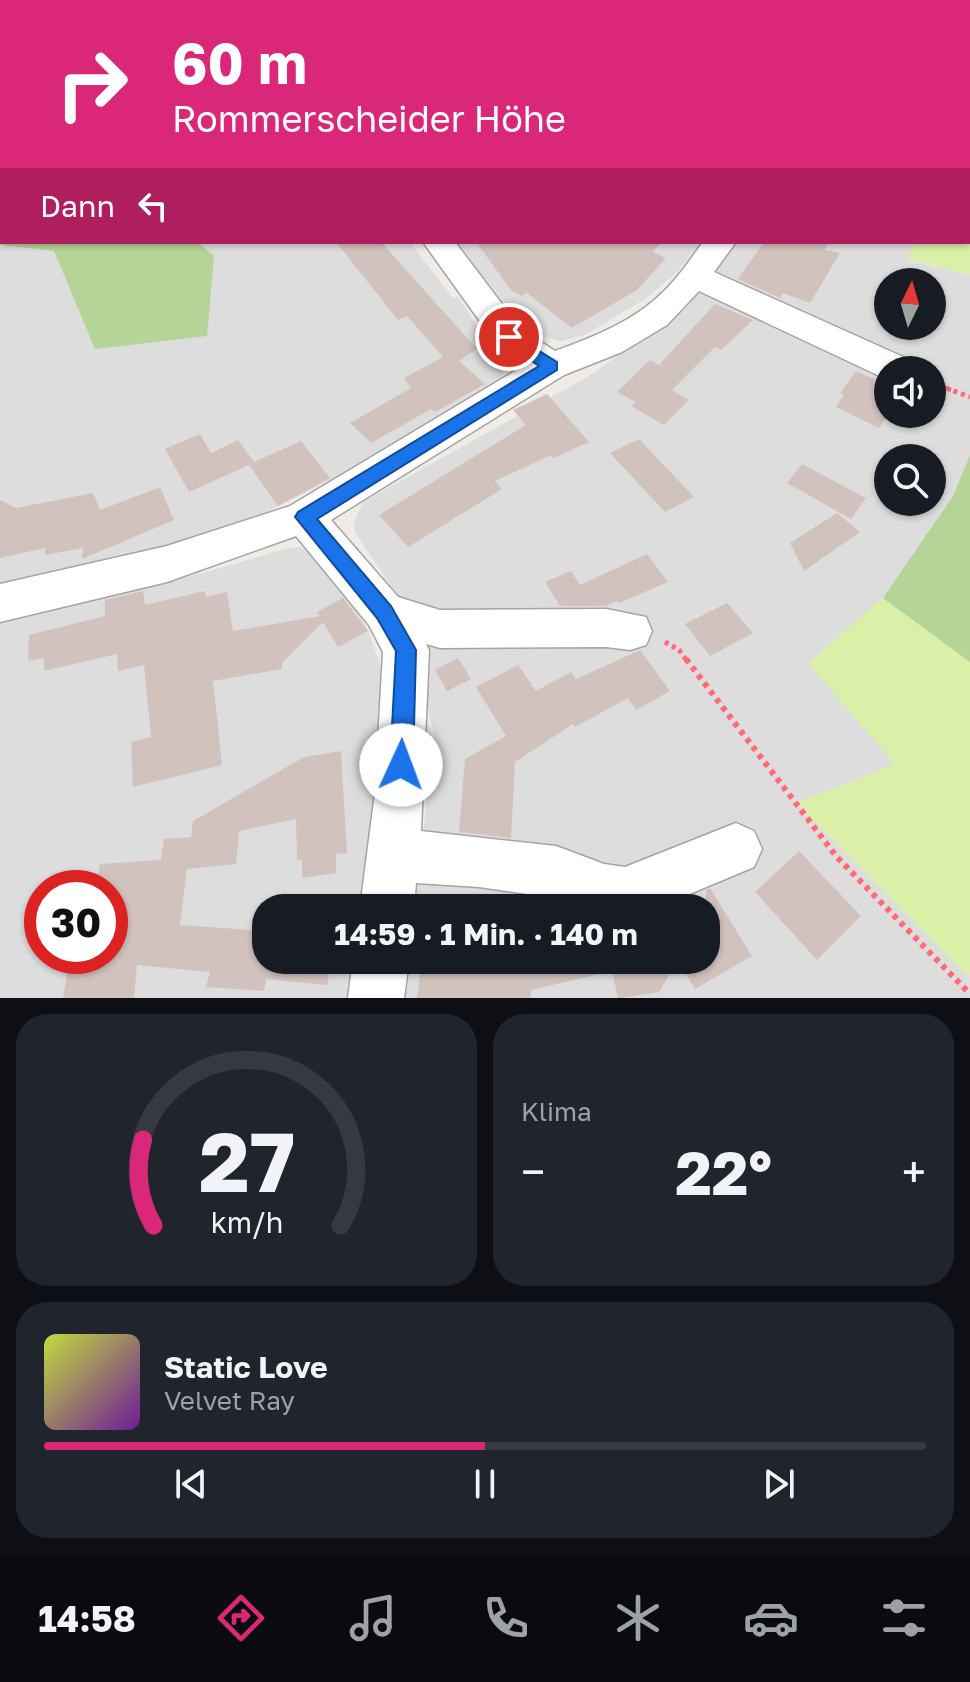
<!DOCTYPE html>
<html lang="de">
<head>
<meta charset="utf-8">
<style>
	:root { --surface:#171b24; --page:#20242c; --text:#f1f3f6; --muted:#9ea1a6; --line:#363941; --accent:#db2777 }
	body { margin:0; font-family:"Golos Text",sans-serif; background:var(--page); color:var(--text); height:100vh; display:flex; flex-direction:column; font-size:30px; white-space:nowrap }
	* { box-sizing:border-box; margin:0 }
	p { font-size:26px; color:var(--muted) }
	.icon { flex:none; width:44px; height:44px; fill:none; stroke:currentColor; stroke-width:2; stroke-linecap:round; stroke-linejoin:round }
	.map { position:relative; height:998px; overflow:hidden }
	.details { display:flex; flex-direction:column; gap:16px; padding:16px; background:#0d0f14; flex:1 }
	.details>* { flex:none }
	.top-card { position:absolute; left:0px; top:0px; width:970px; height:244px; box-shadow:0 2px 6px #0004; background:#db2777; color:#fff; overflow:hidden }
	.needle { width:52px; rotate:5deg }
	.tools { position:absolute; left:874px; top:268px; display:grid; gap:16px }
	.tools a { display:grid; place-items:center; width:72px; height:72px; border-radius:50%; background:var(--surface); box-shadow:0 2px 6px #0004; font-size:40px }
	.speed { position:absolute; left:24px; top:870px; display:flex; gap:16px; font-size:40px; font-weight:700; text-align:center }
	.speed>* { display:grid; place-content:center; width:104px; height:104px; border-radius:50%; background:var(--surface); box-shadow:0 2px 6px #0004; line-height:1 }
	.speed .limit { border:12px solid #d22; background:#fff; color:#111 }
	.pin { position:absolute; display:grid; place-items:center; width:68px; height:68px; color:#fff; margin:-34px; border:4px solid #fff; border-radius:50%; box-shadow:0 2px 8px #0007 }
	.me { position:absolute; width:88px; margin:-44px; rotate:2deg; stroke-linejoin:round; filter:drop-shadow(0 0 6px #0008) }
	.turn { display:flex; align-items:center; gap:28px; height:168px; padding:0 40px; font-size:36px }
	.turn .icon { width:104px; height:104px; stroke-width:2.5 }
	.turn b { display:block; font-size:56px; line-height:68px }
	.then { display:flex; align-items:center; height:76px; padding:0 40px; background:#0003; gap:16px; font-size:30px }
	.big { font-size:60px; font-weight:700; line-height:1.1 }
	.details .widget { flex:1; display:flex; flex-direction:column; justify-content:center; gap:12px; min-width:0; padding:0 28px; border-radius:32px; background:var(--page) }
	.details .dial { align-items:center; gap:0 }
	.dial svg { height:208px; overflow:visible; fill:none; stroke:var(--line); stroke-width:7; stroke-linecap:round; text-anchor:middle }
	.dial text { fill:var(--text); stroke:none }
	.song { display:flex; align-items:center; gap:24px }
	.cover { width:96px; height:96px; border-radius:12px; background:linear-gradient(135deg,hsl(70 70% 55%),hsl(280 70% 35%)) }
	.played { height:8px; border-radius:4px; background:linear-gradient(90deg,var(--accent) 50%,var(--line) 50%) }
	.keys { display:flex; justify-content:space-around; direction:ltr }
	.heat { display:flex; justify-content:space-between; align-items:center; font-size:44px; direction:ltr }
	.details .tiles { flex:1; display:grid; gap:16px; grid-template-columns:1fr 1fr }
	.widget:last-child { grid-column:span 2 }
	.trip { position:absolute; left:252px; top:894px; width:468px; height:80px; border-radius:32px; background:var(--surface); box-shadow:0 2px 6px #0004; font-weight:700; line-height:80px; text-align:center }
	.menu { display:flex; height:128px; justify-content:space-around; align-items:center; background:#090b0e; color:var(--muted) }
	.menu .icon { width:56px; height:56px }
	.menu .current { color:var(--accent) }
	.menu b { font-size:36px; color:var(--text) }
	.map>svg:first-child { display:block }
	.residential { fill:#dedddd; fill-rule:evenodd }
	.grass { fill:#daefa7 }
	.forest { fill:#b5d497 }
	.building { fill:#d2c2be }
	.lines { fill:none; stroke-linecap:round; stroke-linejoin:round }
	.minor-casing { stroke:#a4a4a4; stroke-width:3 }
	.path-far2 { stroke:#ff6979; stroke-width:4; stroke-dasharray:3 3; stroke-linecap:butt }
	.path-far1 { stroke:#ff6979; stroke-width:5; stroke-dasharray:4 4; stroke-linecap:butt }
	.path { stroke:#ff6979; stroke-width:6; stroke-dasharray:5 5; stroke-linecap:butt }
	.minor { fill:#fff; fill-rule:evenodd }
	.route { fill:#1a73e8; stroke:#114b97; stroke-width:2 }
</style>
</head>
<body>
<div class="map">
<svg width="970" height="998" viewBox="0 0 970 998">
	<rect width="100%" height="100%" fill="#f1ebe5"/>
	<g class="residential">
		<path d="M198,242H419L412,245L453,298L457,296L504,366L503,385L379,456L233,529L200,542L0,586V245L54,251L214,256Z"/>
		<path d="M455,242H701L675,274L645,299L585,335L561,341L535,335L523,325Z"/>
		<path d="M739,242H916L908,260L970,275V455L953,496L884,598L970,662V998H404L409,960H706V908H415L434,735L403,603L355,533L354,522L363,502L589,376L676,315ZM888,282H932V326H888ZM888,370H932V414H888ZM888,458H932V502H888Z"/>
		<path d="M298,547L309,550L348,596L369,632L380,665L386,699L364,908H266V960H357L351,998H0V619L203,573L288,548ZM42,888H110V956H42Z"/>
	</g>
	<g class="grass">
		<path d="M520,0H945L942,2Z"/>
		<path d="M970,139V275L907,259L916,242H968Z"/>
		<path d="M883,598L970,662V978L796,803L895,764L808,663Z"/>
	</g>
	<g class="forest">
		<path d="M0,152L2,242H198L214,256L207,336L95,349L54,251L0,245Z"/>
		<path d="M970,455V662L883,598L953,496Z"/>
	</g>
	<g class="building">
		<path d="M336,242H381L477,349L459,361L485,384L435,412L431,409L371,443L350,423L411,388L404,378L443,357L407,316L398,320Z"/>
		<path d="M476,242H662L652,252L666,258L637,290L572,328L527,293L522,296L511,290Z"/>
		<path d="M764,242H828L825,250L840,253L810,303L783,293L780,298L738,279Z"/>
		<path d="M715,304L753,320L721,350L715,347L672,390L689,400L664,425L631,406L636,402L617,392L650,360L659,365Z"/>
		<path d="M856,371L888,385V415L879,428L836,407L844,395L840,393Z"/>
		<path d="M547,394L589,442L554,458L551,455L495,481L502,489L408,547L379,515L526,425L513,410Z"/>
		<path d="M200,434L211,453L238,440L254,462L301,441L330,478L278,506L249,465L189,492L165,449Z"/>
		<path d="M639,439L694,497L665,512L610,453Z"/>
		<path d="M802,464L866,498L851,519L787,483Z"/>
		<path d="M160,487L174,520L82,559L83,548L45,555V548L0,558V500L16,508L93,493L100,510Z"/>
		<path d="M837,513L860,532L804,571L790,543Z"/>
		<path d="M647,554L668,582L619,603L617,601L606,606H560L545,582L571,571L580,585Z"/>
		<path d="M143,591L145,605L205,591L206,597L227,592L233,631L320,616L317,612L343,598L368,631L338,647L323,622L282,663V669L213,681L222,765L133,787L131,742L151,737L144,665L118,671L117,654L44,671V658L28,661L29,635L105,616V600Z"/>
		<path d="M727,603L753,633L710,656L685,624Z"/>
		<path d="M640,650L670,691L636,710L628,698L575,727L573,724L515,762L511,838L459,832L465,759L506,736L476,687L518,665L536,691L571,672L576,679Z"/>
		<path d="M458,658L471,679L447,691L435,670Z"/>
		<path d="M341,751L347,853L336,854V873L302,878V859L297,860L296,819L239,831L236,864L187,869L180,925L266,931V960H332L327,985L266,979L264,991L206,987L210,972L137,965L134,998H63L70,956H110V888H96L100,864L161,860L164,839L191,837L193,821L304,757Z"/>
		<path d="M799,851L861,916L817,960L755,892Z"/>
		<path d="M710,888L752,956L695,989L678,960H706V890Z"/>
		<path d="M422,960H678L659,992L622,998H618L612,971L531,990L530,998H417Z"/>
	</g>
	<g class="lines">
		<g class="minor-casing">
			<g id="minor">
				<path d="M940,0H965L938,2Z"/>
				<path d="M0,55L2,56V72L0,71Z"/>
				<path d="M423,242H455L521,329L555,351C593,337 635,321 664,291C679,277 691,258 703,242H736L714,272L912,361L917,370H888L886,379L699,291L667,325L622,352L564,375L331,520L398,597L440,610L606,609L646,617L652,631L646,645L630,650L606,647L440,648L426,644L429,650L421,831L556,846L604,864L625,867L736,823L754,831L762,849L754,867L656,908H580L556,898L479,887L416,883L414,908H360L375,793L383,652L369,625L296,536L167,582L0,622V584L167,546L290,506L525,365L497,345Z"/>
				<path d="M353,960H409L404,998H348Z"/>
			</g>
		</g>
		<path class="path-far2" d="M932,383L951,390"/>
		<g class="path-far1">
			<path d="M946,388L970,397"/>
			<path d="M665,642L679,650L687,661"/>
		</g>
		<path class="path" d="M686,659L836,856L970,994"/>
		<use href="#minor" class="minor"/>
	</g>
	<path class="route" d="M509,332L557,362V370L317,519L391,606L416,650L413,765L409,772L401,775L394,772L390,765L396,651L377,618L295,517L298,512L539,366L503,341L501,337Z"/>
</svg>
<div class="tools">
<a><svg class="needle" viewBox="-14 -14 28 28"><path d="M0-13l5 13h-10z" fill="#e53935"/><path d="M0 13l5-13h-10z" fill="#9ea1a6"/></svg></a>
<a><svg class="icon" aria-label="sound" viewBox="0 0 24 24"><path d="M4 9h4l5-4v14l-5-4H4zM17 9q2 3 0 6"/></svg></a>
<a><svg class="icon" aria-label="search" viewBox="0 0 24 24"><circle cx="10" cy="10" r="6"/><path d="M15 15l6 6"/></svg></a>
</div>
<div class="speed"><div class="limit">30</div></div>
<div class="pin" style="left:509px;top:337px;background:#d93025"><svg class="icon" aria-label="arrive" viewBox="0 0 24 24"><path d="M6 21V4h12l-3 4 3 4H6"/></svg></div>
<svg class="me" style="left:401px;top:765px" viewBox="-20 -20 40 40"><circle r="19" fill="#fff"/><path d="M0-13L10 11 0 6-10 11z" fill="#1a73e8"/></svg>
<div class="trip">14:59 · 1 Min. · 140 m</div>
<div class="top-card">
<div class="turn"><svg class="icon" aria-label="right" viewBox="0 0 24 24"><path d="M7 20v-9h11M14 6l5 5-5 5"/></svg><div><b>60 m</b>Rommerscheider Höhe</div></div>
<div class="then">Dann<svg class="icon" aria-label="left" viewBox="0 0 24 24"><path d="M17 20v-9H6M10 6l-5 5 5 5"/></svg></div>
</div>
</div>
<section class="details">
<div class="tiles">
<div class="widget dial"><svg viewBox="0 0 100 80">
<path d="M14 69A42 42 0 1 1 86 69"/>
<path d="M14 69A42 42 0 0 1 10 36" stroke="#db2777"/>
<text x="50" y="56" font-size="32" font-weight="700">27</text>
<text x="50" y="72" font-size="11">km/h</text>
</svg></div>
<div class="widget"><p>Klima</p>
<div class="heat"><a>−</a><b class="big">22°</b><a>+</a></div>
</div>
<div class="widget">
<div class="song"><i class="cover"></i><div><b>Static Love</b><p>Velvet Ray</p></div></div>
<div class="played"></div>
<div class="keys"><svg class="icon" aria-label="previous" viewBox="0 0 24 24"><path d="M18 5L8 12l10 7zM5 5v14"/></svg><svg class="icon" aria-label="pause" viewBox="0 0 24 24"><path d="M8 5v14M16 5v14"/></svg><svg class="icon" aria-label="next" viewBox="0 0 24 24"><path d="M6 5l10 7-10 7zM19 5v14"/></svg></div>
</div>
</div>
</section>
<nav class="menu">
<b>14:58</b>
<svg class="icon current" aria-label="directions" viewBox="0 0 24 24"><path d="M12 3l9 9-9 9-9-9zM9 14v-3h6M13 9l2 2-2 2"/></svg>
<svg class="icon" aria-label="music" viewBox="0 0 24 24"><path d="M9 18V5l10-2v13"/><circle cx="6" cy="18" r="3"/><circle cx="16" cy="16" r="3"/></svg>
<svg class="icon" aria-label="phone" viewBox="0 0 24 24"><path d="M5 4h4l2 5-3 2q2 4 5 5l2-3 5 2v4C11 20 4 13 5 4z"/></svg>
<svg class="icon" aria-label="climate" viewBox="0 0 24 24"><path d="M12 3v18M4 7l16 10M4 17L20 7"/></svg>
<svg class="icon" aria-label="car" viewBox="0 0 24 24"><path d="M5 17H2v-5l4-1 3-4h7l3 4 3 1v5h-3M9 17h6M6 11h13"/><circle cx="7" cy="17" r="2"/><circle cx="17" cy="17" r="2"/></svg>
<svg class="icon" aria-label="filters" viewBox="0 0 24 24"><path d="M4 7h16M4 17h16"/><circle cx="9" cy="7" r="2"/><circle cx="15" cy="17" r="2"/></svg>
</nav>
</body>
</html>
